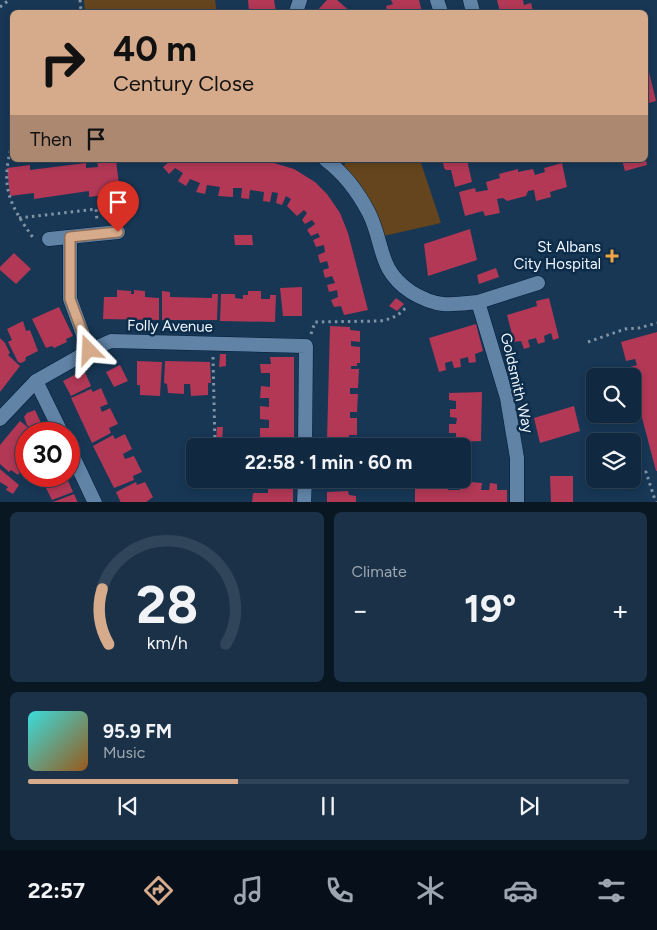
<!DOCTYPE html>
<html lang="en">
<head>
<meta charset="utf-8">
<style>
	:root { --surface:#112940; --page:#1a3147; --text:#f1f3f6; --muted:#9ca6b1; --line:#304559; --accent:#d6ab8b }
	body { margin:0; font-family:Figtree,sans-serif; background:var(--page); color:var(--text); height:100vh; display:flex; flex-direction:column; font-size:19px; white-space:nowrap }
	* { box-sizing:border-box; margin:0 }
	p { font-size:16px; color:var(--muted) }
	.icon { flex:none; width:28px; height:28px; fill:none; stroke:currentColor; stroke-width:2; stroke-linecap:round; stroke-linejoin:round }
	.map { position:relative; height:502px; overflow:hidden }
	.side { display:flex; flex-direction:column; gap:10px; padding:10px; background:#091723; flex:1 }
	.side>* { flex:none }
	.top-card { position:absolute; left:10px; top:10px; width:638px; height:152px; border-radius:8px; box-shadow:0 2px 8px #0003,0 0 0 1px var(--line); background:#d6ab8b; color:#111; overflow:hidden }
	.fabs { position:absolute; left:586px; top:368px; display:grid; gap:10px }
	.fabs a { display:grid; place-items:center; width:55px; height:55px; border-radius:8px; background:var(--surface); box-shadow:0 2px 8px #0003,0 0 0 1px var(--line); font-size:25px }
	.speed { position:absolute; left:15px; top:422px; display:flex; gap:10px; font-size:25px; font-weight:700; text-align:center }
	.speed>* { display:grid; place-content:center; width:65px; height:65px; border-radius:50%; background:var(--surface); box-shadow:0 2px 8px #0003,0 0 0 1px var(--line); line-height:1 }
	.speed .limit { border:8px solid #d22; background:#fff; color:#111 }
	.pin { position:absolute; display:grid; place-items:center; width:42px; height:42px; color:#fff; margin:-51px -21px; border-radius:50% 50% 50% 0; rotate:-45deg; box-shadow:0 0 5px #0007 }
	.pin .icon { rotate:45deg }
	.me { position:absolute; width:55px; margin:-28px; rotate:339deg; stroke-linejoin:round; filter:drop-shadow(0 0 4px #0008) }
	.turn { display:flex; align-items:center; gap:18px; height:105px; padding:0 20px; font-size:22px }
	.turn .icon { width:65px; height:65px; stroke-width:2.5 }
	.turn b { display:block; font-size:35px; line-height:42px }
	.then { display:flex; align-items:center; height:48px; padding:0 20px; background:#0003; gap:10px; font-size:19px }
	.big { font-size:38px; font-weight:700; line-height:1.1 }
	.side .card { flex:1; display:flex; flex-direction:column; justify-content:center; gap:8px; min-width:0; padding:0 18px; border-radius:8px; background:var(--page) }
	.side .dial { align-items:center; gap:0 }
	.dial svg { height:130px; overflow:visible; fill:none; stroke:var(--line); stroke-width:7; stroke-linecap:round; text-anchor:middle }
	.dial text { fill:var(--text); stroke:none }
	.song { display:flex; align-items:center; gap:15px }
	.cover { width:60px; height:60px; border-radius:8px; background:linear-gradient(135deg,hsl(180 70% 55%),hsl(30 70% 35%)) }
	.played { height:5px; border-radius:2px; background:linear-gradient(90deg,var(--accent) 35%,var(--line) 35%) }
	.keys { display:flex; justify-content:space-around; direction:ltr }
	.heat { display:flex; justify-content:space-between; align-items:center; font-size:28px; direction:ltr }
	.side .tiles { flex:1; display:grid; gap:10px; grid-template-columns:1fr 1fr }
	.card:last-child { grid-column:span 2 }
	.trip { position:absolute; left:186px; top:438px; width:285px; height:50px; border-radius:8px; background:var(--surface); box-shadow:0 2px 8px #0003,0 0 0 1px var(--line); font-weight:700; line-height:50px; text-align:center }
	.tabs { display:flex; height:80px; justify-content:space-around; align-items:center; background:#07101a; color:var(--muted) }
	.tabs .icon { width:35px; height:35px }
	.tabs .active { color:var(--accent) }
	.tabs b { font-size:22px; color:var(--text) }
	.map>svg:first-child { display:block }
	.green { fill:#65451d }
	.building { fill:#b23856 }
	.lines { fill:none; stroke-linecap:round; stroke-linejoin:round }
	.minor-casing { stroke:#001d3a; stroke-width:15 }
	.path { stroke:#7f93a6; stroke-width:3; stroke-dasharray:2.5 4; stroke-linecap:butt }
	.minor { stroke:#6183a6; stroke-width:14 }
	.route-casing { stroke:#8b6f5a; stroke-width:12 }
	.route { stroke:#d6ab8b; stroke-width:9 }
	.poi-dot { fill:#f1a540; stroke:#0c2c4a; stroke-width:2 }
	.labels { text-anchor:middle; stroke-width:5; stroke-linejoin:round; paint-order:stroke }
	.poi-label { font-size:15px; fill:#eff6fe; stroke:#0c2c4a; text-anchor:end }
	.street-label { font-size:15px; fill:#eff6fe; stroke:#0c2c4a }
</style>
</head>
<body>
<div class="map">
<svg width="657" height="503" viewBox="0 0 657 503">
	<rect width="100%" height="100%" fill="#173755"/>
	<g class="green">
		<path d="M84,0H215L217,12H85Z"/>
		<path d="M354,160H420L441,223L379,237L341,168L347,162Z"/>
	</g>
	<g class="building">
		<path d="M248,0H274L276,12H249Z"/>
		<path d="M327,0H337L351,12H316Z"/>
		<path d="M391,0H419L422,12H387L386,6L393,4Z"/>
		<path d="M497,0H523L524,5L531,3L533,11L500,12Z"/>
		<path d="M649,72L656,101L645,104V73Z"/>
		<path d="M97,160H116L120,193L89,197V191L34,199V193L10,196L7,168L30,165V170L86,163V168L98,167Z"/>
		<path d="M167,160H227L274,163L294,169L315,182L327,194L340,213L348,233L368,310L344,315L341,306L334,307L331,300L338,297L337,290L329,292L327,285L335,283L332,276L325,278L323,270L329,268L327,261L320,263L318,255L325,252L324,245L316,247L313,240L320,237L318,233L311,236L307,230L315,224L312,220L305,224L302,220L307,213L304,210L297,216L287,206L291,199L286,196L282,205L276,203L278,193L272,192L270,202L263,201L264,192L250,190L249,199L241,198L242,188H233V197L218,196L220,187L207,185L205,194L196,192L200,183L190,179L186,186L178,181L183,173L175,168L169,174L163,167L169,162Z"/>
		<path d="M445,160H467L472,182L455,187L451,170H446L444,168L443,163Z"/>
		<path d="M622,160H646L647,165L625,171Z"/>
		<path d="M562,163L567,187L550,192L551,197L536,201L534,190L528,191L526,196L507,201L503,198L497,199L500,213L485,216L483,211L465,216L459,192L475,188L476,192L488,190L486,182L500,178L499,174L518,169V172L533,169L535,175L545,172L544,168Z"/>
		<path d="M470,229L477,260L428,276L424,244Z"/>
		<path d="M234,235H252L253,245H235Z"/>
		<path d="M14,253L31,269L16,284L0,270V267Z"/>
		<path d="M496,268L499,277L479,284L477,275Z"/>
		<path d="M302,287V316H283L280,288Z"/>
		<path d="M117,290L131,291V294H134V290L145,291V297L159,298V320L103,319L104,297H117Z"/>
		<path d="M162,291L170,292V297L212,298V294H218L217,320H162Z"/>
		<path d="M248,291H261V299H270V295H276L275,322L220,321L221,294H235V298L243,299V295H248Z"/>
		<path d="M396,298L404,304L397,311L389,306Z"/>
		<path d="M549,298L559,338L553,340L551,333L544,336L545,342L538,344L536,338L528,340L530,347L524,349L521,341L514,342L507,315L537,306L536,301Z"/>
		<path d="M59,307L73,336L66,339L67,342L54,348L52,346L46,348L32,319Z"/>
		<path d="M23,321L26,331L30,330L38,351L26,357L25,361L21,363L18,362L8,342L12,340L7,329Z"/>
		<path d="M476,324L483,351L475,354L476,362L469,363L468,357L460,359L461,367L454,368L452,361L445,363L446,370L439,372L429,338Z"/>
		<path d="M330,326L350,327V330L360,331V342L351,341V346L360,347V363H357V366H351V369H359L358,388H350V394H358L357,412H350V418H357V435H349V440H327Z"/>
		<path d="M657,332V471H656L634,387H632V376H630L627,368L637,365L635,359L626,361L621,342Z"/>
		<path d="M0,338L5,343L10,353L8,355L20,366L0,392Z"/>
		<path d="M220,354H226V366L219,367Z"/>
		<path d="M270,357H294V446H269L270,443H260V428H269V420L260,419V406L269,407V398H260L261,386L270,387V373H261L260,364H271Z"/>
		<path d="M137,361L162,362L160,396L140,395V385H137Z"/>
		<path d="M165,361L210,362L211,383H208V395L191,396L190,384H184V394L168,393L167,384L164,383Z"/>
		<path d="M120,365L128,381L114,387L106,372Z"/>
		<path d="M84,370L91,386L71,396L63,381Z"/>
		<path d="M101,388L108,404L100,407L102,412L110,408L118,424L109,428L111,433L92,443L71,398L91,389L93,392Z"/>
		<path d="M482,392L481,441L456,442V433H449V424H456L457,418L450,417V409H456V401L449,400V393Z"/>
		<path d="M574,406L580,431L540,443L534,418Z"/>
		<path d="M35,410L46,434H26V452L22,457L26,461V464L18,475L11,470L9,472L0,464V445L20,421L35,433L27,425L24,417L27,413Z"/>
		<path d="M217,427H223L222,441H216Z"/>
		<path d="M125,434L132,449L123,454L125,459L134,456L142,472L133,476L134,480L114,488L93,446L113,435L115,439Z"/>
		<path d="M348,442V446H328V443Z"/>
		<path d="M0,469L19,485L13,494L6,490L8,487L0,482Z"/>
		<path d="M62,476H66L73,492L52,500L46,488L52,480Z"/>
		<path d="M550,476H573V503H551Z"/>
		<path d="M250,479H293V503H252L253,493H268V488H260L259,481H250Z"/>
		<path d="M327,479H356V485H349L348,489H327Z"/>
		<path d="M460,481L482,483L481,490H489L490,483L497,484V490H507V503H415V488L420,489L421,483H433V488L441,489V483H448V490H460Z"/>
		<path d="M136,482L137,485L145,482L153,497L145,503H121L116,492Z"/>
		<path d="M348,491L349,495L356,496V503H327V492Z"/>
		<path d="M74,494L78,503H53V502Z"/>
	</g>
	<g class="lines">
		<g class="minor-casing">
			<g id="minor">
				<path d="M437,0L441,12"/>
				<path d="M470,0L473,12"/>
				<path d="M296,12L300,0"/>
				<path d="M326,160C345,174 358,192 369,213C385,246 377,269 411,292C421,298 432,303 443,304C455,305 467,303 478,302L507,398L517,458V503"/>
				<path d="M70,237V299L89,351"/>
				<path d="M49,239L118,232"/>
				<path d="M478,302L538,283"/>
				<path d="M36,381L62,434"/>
				<path d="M0,419L36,381L89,351L111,341L306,346L305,446"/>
				<path d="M69,448L95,503"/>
				<path d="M304,503L305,479"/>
			</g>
		</g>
		<g class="path">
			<path d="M80,0L81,12"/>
			<path d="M0,7L9,0"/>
			<path d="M12,144C0,187 9,204 34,239"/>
			<path d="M19,218L96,209L97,221"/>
			<path d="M311,334L315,322L380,321C391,319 399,316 406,307"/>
			<path d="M588,342L625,329L639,328L657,323"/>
			<path d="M213,357L215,446"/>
			<path d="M632,475L646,472L656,503"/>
			<path d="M214,480V479"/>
		</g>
		<use href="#minor" class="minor"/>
	</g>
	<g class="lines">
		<g class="route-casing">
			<path id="route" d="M89,350L70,299V237L118,232"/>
		</g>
		<use href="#route" class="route"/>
	</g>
	<path class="poi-dot" d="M609.5 248.5h5v5h5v5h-5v5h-5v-5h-5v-5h5z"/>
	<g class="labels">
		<g class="poi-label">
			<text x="601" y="252">St Albans<tspan x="601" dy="17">City Hospital</tspan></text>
		</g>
		<g class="street-label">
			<text transform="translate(170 326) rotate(1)" y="5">Folly Avenue</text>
			<text transform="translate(517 383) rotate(77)" y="5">Goldsmith Way</text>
		</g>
	</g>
</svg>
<div class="fabs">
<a><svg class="icon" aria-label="search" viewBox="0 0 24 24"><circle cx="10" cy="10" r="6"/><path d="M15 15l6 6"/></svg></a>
<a><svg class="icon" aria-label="layers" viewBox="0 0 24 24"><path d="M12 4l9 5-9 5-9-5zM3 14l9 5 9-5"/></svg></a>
</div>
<div class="speed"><div class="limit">30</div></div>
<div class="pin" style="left:118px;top:232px;background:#d93025"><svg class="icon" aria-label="arrive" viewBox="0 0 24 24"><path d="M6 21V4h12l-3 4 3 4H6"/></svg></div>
<svg class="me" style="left:89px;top:350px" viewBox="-20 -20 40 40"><path d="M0-17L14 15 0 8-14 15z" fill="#d6ab8b" stroke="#fff" stroke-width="4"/></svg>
<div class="trip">22:58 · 1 min · 60 m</div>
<div class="top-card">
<div class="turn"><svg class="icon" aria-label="right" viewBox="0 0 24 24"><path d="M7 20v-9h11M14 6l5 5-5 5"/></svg><div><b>40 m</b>Century Close</div></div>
<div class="then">Then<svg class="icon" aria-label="arrive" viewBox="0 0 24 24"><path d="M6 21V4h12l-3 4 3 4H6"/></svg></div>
</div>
</div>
<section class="side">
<div class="tiles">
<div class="card dial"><svg viewBox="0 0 100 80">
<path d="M14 69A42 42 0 1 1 86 69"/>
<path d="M14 69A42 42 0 0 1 10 35" stroke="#d6ab8b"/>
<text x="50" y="56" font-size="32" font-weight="700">28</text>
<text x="50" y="72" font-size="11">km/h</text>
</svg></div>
<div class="card"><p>Climate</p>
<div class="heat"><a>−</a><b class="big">19°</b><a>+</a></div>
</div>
<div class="card">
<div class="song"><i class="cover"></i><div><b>95.9 FM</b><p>Music</p></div></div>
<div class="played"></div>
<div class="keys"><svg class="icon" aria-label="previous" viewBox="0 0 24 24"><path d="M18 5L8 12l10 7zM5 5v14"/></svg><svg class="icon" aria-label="pause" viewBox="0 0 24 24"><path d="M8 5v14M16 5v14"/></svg><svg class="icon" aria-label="next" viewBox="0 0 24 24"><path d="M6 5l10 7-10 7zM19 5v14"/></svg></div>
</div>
</div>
</section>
<nav class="tabs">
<b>22:57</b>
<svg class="icon active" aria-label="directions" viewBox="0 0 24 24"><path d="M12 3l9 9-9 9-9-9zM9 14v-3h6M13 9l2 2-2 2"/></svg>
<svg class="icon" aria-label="music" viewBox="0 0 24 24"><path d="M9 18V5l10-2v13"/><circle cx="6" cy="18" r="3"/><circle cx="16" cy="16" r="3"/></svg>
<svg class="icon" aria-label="phone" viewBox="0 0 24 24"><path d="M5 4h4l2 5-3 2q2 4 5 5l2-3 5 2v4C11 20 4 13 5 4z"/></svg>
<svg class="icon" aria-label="climate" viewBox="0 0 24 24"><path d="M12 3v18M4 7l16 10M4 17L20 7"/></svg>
<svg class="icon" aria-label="car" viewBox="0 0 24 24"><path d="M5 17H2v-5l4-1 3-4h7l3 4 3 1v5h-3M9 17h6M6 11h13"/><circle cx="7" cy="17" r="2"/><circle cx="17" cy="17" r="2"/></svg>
<svg class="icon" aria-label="filters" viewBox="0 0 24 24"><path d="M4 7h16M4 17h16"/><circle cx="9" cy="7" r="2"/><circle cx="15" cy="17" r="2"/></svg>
</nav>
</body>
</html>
